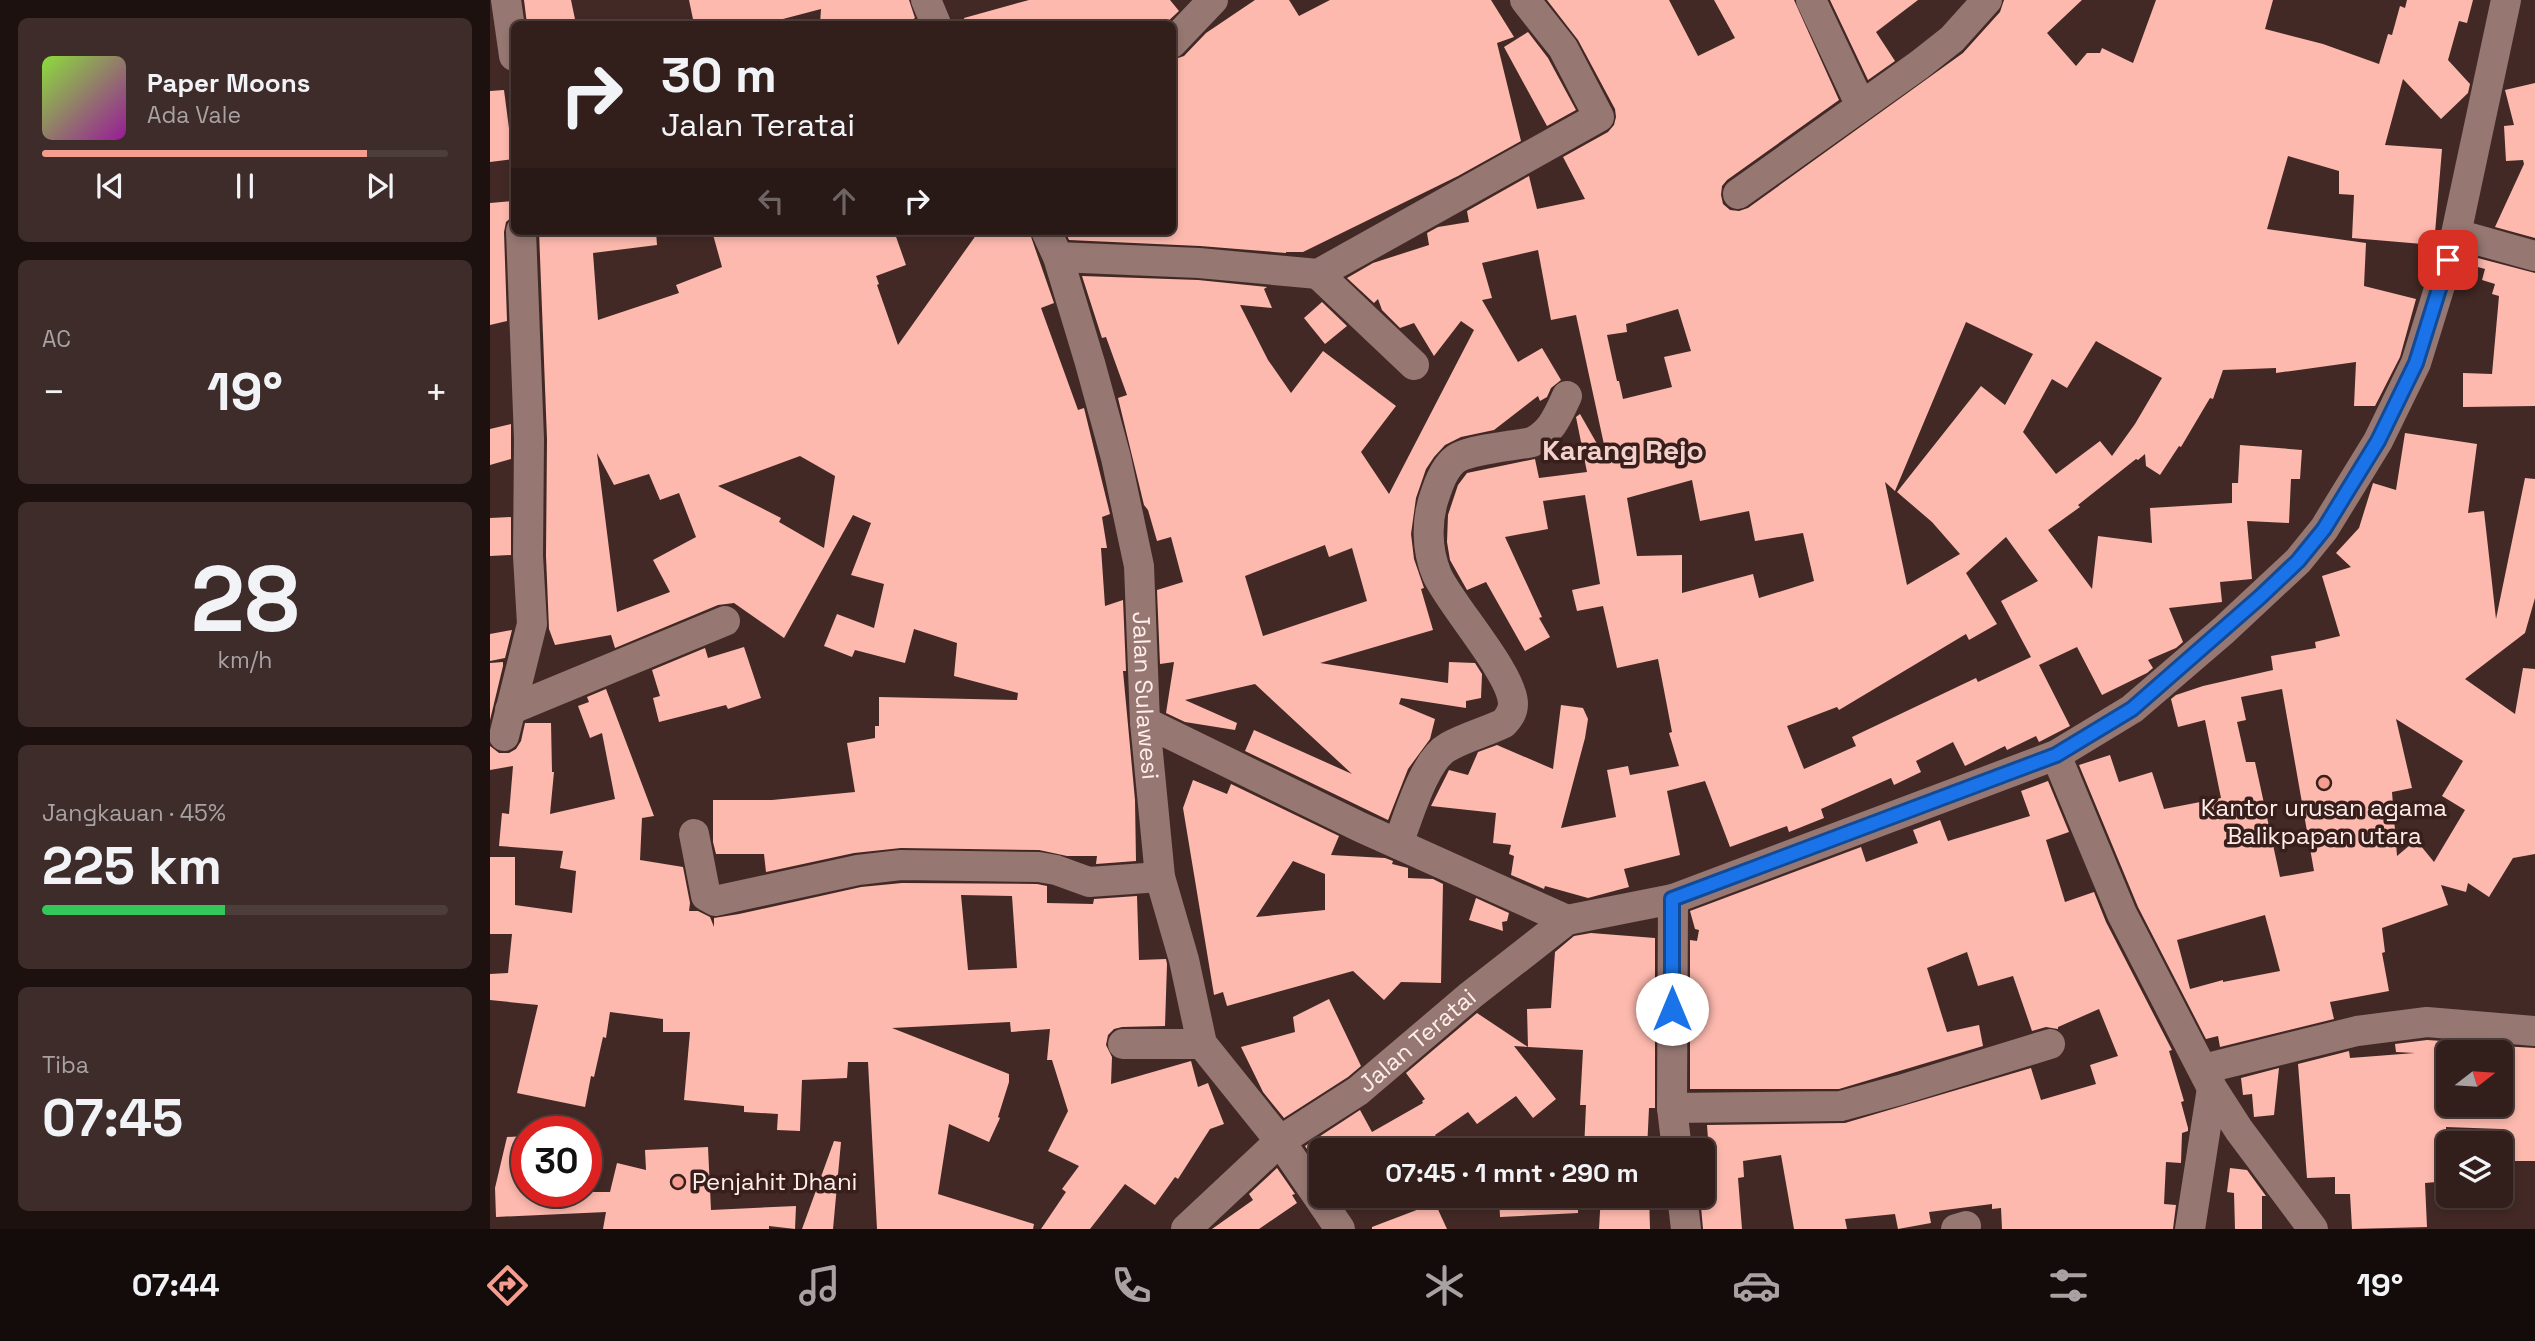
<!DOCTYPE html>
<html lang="id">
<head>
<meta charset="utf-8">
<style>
	:root { --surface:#321f1c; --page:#3d2c29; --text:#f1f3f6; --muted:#a8a2a3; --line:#4d3d3b; --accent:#f59d8f }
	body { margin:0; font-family:"Space Grotesk",sans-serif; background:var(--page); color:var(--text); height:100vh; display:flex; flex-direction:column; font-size:26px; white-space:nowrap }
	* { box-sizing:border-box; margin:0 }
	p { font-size:23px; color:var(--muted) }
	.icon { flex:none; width:38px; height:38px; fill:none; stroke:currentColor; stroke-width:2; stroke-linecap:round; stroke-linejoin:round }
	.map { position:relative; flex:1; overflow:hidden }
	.panel { display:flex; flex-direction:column; gap:18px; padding:18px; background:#1c110f; width:490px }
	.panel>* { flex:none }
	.top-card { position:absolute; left:21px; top:21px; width:665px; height:214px; border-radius:10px; box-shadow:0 4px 10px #0003,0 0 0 2px var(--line); background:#321f1c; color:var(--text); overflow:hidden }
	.needle { width:46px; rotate:73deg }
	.tools { position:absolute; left:1946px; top:1040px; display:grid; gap:14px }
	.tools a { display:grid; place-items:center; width:77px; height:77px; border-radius:10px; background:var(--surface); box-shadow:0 4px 10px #0003,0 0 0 2px var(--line); font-size:35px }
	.speed { position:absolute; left:21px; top:1116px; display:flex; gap:14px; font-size:35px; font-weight:700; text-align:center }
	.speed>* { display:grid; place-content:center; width:91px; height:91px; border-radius:50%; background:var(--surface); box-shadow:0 4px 10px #0003,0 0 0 2px var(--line); line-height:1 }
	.speed .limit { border:10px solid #d22; background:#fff; color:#111 }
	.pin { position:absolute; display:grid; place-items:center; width:60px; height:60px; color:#fff; margin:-30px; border-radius:14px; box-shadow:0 4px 10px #0006 }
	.me { position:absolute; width:77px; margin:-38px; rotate:0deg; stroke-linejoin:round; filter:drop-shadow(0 0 5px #0008) }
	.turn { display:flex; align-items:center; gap:24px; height:147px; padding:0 35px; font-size:32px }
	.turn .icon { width:91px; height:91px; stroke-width:2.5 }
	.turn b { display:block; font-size:49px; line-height:60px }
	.lanes { display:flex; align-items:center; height:66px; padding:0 35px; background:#0003; justify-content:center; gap:35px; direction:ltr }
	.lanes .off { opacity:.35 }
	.big { font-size:52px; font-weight:800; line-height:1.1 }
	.panel .widget { flex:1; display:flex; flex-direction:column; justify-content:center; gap:10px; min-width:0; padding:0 24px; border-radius:10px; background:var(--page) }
	.panel .dial { align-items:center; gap:0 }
	.dial b { font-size:91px; line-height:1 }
	.song { display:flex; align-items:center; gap:21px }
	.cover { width:84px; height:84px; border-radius:10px; background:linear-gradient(135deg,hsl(90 70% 55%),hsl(300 70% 35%)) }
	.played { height:7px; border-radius:4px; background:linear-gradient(90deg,var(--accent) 80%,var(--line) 80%) }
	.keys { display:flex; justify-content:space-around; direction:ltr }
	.heat { display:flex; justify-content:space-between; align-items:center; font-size:38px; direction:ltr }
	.charge { height:10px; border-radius:5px; background:linear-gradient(90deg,#34c759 45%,var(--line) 0) }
	.trip { position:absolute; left:819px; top:1138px; width:406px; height:70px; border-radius:10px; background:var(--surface); box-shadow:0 4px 10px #0003,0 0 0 2px var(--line); font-weight:800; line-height:70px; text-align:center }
	.menu { display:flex; height:112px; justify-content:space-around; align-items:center; background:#140c0b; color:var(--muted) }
	.menu .icon { width:49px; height:49px }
	.menu .active { color:var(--accent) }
	.menu b { font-size:32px; color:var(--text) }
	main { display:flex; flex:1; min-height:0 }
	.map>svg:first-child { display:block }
	.building { fill:#fdb9ae; fill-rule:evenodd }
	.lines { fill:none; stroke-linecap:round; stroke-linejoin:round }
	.street { stroke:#967772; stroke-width:30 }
	.route-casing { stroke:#114b97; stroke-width:18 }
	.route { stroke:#1a73e8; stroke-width:12 }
	.poi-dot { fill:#f59d8f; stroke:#381f1b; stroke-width:2.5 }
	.labels { text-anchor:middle; stroke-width:7; stroke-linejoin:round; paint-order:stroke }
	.street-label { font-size:24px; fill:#ffedea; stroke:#381f1b }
	.poi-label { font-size:24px; fill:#ffedea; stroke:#381f1b }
	.quarter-label { font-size:28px; font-weight:bold; fill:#f4d1cb; stroke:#381f1b }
</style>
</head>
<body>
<main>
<section class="panel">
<div class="widget">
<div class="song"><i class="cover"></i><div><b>Paper Moons</b><p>Ada Vale</p></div></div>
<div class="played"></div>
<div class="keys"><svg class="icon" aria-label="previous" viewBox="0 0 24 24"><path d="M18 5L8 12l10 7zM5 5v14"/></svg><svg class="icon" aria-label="pause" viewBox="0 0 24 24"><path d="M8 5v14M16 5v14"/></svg><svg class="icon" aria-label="next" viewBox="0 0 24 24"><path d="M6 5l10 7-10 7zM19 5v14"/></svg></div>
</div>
<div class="widget"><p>AC</p>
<div class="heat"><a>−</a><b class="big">19°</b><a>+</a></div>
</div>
<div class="widget dial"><b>28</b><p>km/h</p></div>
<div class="widget"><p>Jangkauan · 45%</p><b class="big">225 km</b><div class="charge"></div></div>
<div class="widget"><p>Tiba</p><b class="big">07:45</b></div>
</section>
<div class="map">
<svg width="2045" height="1229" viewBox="0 0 2045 1229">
	<rect width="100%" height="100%" fill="#422925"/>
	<g class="building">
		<path d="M34,0H81L86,24H37Z"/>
		<path d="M199,0H419L425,18L415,24H330L331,9L274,24H204Z"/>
		<path d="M539,0H680L689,11L675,24H574L572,19L552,24H475L474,18Z"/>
		<path d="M765,0H799L809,16L840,0H1001L1024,37L1007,43L1031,141L968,176L813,252H796V253L710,246L579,240L575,231H682V60L694,56L716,33Z"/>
		<path d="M1057,0H1179L1208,56L1245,38L1224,0H1304L1349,100L1237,180L1232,186L1231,195L1233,204L1240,210L1249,211L1258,208L1473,53L1510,12L1514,0H1592L1557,33L1586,66L1597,53H1610L1612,48L1643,63L1666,0H1783L1775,29L1833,44L1889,64L1898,34L1902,35L1910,6L1915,8L1917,0H1983L1977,23L1969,21L1958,60L1980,84L1978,93L1951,119L1913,79L1895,145L1952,149L1944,245L1862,238L1864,195L1849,194V171L1798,156L1777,229L1876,243L1874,286L1926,299L1910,357L1885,406H1864L1866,362L1786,373V368L1733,370L1723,399L1720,398L1691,447L1689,446L1670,475L1656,466L1655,454L1648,460L1646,459L1588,505L1590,507L1558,530L1602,589L1608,536L1662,543L1660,508L1742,503V483H1748L1750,445L1812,450L1810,479H1801L1799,523L1757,521L1762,579L1730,582L1732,602L1679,608L1693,642L1686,648L1658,660L1663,668L1657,673L1612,695L1587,647L1549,665L1580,726L1549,742L1546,736L1517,750L1515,746L1475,766L1463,742L1426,761L1431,772L1404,785L1401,778L1331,809L1334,818L1299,832L1297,826L1240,847L1215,781L1177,791L1190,855L1134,869L1139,887L1098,898L1055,886L1054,889L1021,875L1024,856L1019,854L1021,845L1003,843L1006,813L941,806L959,770L978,775L988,752L1007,745L1063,769L1071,705L1093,708L1098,719L1095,738L1071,828L1126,817L1117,770L1138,766L1140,775L1189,766L1179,733L1182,732L1168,659L1127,668L1113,606L1087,611L1082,590L1110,584L1095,495L1053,501L1058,529L1015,537L1052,617L1049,618L1060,637L1035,651L996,582L977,590L960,560L957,542L958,515L968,485L977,473L1045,459L1049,478L1097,472L1086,417L1090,414L1118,463L1086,315L1061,320L1048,250L992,263L1002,298L992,300L1028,362L1052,348L1071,380L1061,388L1057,397L1050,401L1048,396L1004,430L971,437L955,445L944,457L936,469L926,498L921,534L924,559L934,588L931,589L943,630L830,663L958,683L959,662L985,663L992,674L991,698L976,701V708L911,698L909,704L945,719L940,739L918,769L898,820L755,751L764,730L862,774L765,684L695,700L747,723L745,730L695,722L676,713L684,662L670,664L667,590L693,582L681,537L667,541L658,510L654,505L628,398L637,395L616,337L612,338L592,276L708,280L777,287L774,289L782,308L750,305L778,360L801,393L833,351L906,406L871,452L899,494L984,330L971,321L944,356L924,323L910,328L892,310L888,299L884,303L857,278L883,263L939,245L937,233L948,227L979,222L977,211L1039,176L1047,209L1095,199L1073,157L1118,132L1124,125L1126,117L1125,109L1088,40ZM1188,309L1201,351L1174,357L1182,387L1133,399L1129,381H1127L1117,335L1137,332L1136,324ZM1476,322L1543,354L1515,405L1491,386L1407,492L1442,522L1470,554L1417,585L1395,482L1405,491ZM1606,341L1672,378L1645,424L1622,456L1610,441L1566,474L1533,432L1562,379L1577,388ZM1202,480L1210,521L1259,511L1265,541L1313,533L1324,581L1269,598L1263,574L1192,593V555L1147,556L1137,498ZM1516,537L1548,581L1511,601L1541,657L1488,682L1486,678L1362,737L1366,746L1314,769L1297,726L1347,707L1349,710L1476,634L1479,640L1507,624L1476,573ZM835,545L839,557L862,548L877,601L773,636L755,576Z"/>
		<path d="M1340,0H1428L1386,32L1405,61L1378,80Z"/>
		<path d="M1038,32L1058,58L1086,110L1057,126L1014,47Z"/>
		<path d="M2045,83V238L2005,227L2034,164L2033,160L2016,161L2014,126L2024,125L2015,90Z"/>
		<path d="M14,90L23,159L0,162V91Z"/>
		<path d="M22,201L23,216L16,222L14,232L17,321L0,325V203Z"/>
		<path d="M49,231H166L167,245L103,253L108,320L189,293L186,285L232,267L222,231H404L416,265L386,276L389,284L387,285L408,345L489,231H539L564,303L551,308L588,410L594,408L620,514L612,517L617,548H611L615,606L633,600L636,671H633L645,800L646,861L606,864L607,856H577L549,850L411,848L364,853L276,872L274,854H226L223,842V800H282L365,792L357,743L385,738V726H389V697L527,700L528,693L464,676L467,643L424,629L415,663L365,650L362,657L334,646L347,614L384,628L394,584L361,575L381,523L363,515L294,638L244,603L228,605L125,648L121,635L65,645L59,629L56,556L57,439ZM107,453L124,485L159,474L170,500L189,493L206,537L163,560L180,592L127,612ZM310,456L345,476L334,548L289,522L291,518L228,486Z"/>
		<path d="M1980,256L2045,273V406L1973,407V373L2002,374L2009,296L2002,294L2005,284L1992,280L1995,269L1977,264Z"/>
		<path d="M832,302L857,326L835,344L814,318Z"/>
		<path d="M21,424V459L0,465V429Z"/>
		<path d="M1915,433L1987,444L1978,513L1994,511L2006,619L2035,478L2045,479V598L2035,633L1975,679L2025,714L2033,668L2045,669V854L2023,858L1999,897L1978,883L1976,892L1951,885L1958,905L1892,928L1895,952L1892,953L1899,991L1840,1002L1844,1019L1730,1047L1728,1036L1716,1039L1648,907L1589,765L1620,755L1629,782L1662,772L1674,809L1731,798L1715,720L1688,727L1681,699L1686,695L1713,686L1783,670L1781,656L1826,648L1825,642L1850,636L1832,576L1861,567L1846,553L1869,528L1883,483L1906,490ZM1792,689L1824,871L1790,877L1765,762H1756L1747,722L1756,720L1751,697ZM1906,719L1973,761L1952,796L1975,810L1944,862L1926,840L1907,856L1902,792L1922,788ZM1775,915L1790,971L1733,982V980L1700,989L1687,940Z"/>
		<path d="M21,517V555L0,556V518Z"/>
		<path d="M22,630L15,658L0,661V634Z"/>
		<path d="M254,647L271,698L238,709L236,705L169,722L163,698L170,696L162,670L215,648L218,658Z"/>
		<path d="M13,662V666L0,720V663Z"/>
		<path d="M116,689L164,816L152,818L150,860L193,867L200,903L199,911H208L220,917L224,927V918L249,914L371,887L412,883L547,884L557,886V903L603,904L604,899L647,896L649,960L676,959L677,964L675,1026L632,1027L624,1029L618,1035L616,1045L622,1057L621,1084L701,1061L708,1087L718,1083L734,1124L720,1129L688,1179L685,1177L665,1205L635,1184L600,1229H551L576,1192L572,1189L589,1166L558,1151L578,1111L562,1060H557L560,1029L521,1032L520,1022L402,1028L519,1074V1082L508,1117L510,1118L499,1142L459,1124L448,1194L544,1224L543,1229H387L378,1062H358L357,1078L312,1080L310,1131L287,1130L288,1114L254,1112V1106L194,1100L200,1032H173V1019L120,1012L116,1038L113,1037L104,1077L101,1076L95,1107L27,1093L48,1005L0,1000V974L18,973L22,934H0V857H25V905L82,913L86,871L70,868L73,851L9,846L12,813L19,814L23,766L0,770V746L9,753H19L26,749L31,741L35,723H61L62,772H64L60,814L125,799L112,733L100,738L88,706L99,702L97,697ZM471,895L522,896L527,968L478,970Z"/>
		<path d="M703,780L737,794L741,784L849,836L841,855L895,858L903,861L902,864L918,868V878L943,879L953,884L951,983L911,982L894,1000L863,971L737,1006L733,992L724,995L693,808ZM803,861L835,874V910L766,917Z"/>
		<path d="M1558,781L1579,832L1556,840L1575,902L1604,892L1616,922L1682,1050L1679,1051L1694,1101L1691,1102L1698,1128V1131L1692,1133L1691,1163L1676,1162L1674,1204L1686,1205L1683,1229H1512L1511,1208L1502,1209V1204L1439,1212L1441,1223L1408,1229L1405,1214L1355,1219L1357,1229H1304L1291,1155L1253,1161L1254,1177L1248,1178L1252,1229H1213L1210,1195H1213V1153H1219L1217,1125L1355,1123L1541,1068L1551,1100L1606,1084L1600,1065L1628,1056L1609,1009L1568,1027V1029L1556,1027L1542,1031L1523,976L1488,986L1477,952L1437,968L1457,1032L1489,1025L1493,1046L1349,1089H1200V940L1207,941L1209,930L1205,929L1200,911L1371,847L1376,862L1428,843L1423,830L1450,820L1458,841L1540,816L1531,791Z"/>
		<path d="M986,898L1019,913L1017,921L1012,922L1013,931L979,920Z"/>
		<path d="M1101,933L1165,938V1108H1159L1157,1150H1094L1096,1105H1090L1093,1050L1038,1047L1037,1009L1061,1008L1065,952L1084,936Z"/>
		<path d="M839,999L871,1066L858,1077L794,1118L773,1092L751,1047L805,1032L803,1017Z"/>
		<path d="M987,1013L1038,1047L1024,1046L1066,1099L1043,1118L1026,1096L987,1124L978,1112L945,1135L953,1150H831V1170L815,1146L870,1110L882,1132L933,1103L932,1101L935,1099L916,1073Z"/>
		<path d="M1937,1040L1968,1042L1970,1052H1958V1104H2011V1046L2045,1048V1161H2011V1129L1956,1127L1958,1181L1935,1183L1937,1227L1862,1229L1860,1194H1845V1177L1817,1178L1808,1064L1859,1051L1860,1058L1925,1053L1906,1052L1905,1044Z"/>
		<path d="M1789,1068L1784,1115L1764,1117L1762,1094L1753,1095L1751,1078Z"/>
		<path d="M37,1136V1192H120L127,1163L156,1170L155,1150L218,1147L221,1210L306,1206L305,1229L279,1226V1229H113L116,1212L6,1217L5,1188L17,1137Z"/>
		<path d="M344,1141L351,1142L343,1229H312Z"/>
		<path d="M787,1168L805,1194L802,1195L807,1203L769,1229H722L763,1200L759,1194Z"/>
		<path d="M1740,1168L1757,1170L1776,1196H1772V1229H1745L1744,1193L1737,1192Z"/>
		<path d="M1009,1195H1088V1213L1010,1217Z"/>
		<path d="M1111,1195H1159L1160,1229H1109Z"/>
		<path d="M945,1203L957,1229H882V1227Z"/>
	</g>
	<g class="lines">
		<g class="street">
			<path d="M16,0L24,56"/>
			<path d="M436,0L446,24"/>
			<path d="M1321,0L1371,106"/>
			<path d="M682,43L723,0"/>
			<path d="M1248,194L1429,65L1462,39L1497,0"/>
			<path id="s1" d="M556,231L568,257L600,363L626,458L649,566L655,722L670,877L694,960L712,1044L790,1141L850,1229"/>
			<path d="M1966,234L2045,256"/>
			<path d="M568,257L709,263L828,274L1109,117L1073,48L1035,0"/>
			<path d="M828,274L924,365"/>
			<path d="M20,710L235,621"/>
			<path d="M655,722L870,827L1077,920"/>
			<path d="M14,736L42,624L38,556L39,439L31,231"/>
			<path d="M1566,755L1632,914L1722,1088L1749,1130L1823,1229"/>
			<path d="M204,834L216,896L225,901L368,870L411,865L549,867L566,870L599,882L670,877"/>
			<path d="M908,844C918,818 934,760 958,747C975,737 996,732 1014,723C1019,717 1023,712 1023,704C1023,674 962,607 947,575C936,549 936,518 946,492C950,480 957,463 969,457C985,449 1023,446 1042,442C1062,432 1068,415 1077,396"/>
			<path d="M1183,899L1182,1108L1187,1150"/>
			<path d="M633,1044H712"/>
			<path d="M1713,1069L1867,1031L1937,1022L2045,1031"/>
			<path d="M1182,1108L1351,1106L1410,1090L1560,1044"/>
			<path d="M1192,1195L1196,1229"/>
			<path id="s2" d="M696,1229L790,1141L868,1091L981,995L1077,920L1183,899L1566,755L1642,709L1734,630L1808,561L1834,529L1888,441L1926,363L1966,234L2016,0"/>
			<path d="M1466,1229L1476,1226"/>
			<path d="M1700,1229L1722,1088"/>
		</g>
	</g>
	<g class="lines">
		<g class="route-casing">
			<path id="route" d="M1182,1009V899L1566,755L1642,709L1770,597L1808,561L1834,529L1888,441L1926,363L1958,260"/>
		</g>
		<use href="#route" class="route"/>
	</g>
	<g class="poi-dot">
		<circle cx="1834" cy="783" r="7"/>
		<circle cx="188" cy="1182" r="7"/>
	</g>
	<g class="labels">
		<g class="street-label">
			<text dy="8" stroke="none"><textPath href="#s1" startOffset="478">Jalan Sulawesi</textPath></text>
			<text dy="8" stroke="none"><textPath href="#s2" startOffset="299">Jalan Teratai</textPath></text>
		</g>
		<g class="poi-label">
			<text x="1834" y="816">Kantor urusan agama<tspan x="1834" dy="28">Balikpapan utara</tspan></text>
			<text x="202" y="1190" text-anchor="start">Penjahit Dhani</text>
		</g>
		<g class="quarter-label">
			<text x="1133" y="460">Karang Rejo</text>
		</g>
	</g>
</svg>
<div class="tools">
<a><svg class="needle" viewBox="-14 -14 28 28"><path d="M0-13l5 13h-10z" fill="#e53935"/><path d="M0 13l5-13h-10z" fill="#a8a2a3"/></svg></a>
<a><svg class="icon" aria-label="layers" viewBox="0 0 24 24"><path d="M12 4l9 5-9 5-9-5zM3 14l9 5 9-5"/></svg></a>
</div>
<div class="speed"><div class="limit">30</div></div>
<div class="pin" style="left:1958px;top:260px;background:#d93025"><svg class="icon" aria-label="arrive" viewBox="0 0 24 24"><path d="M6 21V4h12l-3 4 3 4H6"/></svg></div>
<svg class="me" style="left:1182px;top:1009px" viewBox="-20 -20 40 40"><circle r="19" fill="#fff"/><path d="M0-13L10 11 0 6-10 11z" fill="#1a73e8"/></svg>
<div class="trip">07:45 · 1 mnt · 290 m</div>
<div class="top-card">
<div class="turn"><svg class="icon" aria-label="right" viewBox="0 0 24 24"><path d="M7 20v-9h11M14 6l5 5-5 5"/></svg><div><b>30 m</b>Jalan Teratai</div></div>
<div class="lanes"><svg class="icon off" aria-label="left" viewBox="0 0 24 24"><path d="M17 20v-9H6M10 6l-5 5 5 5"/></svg><svg class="icon off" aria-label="ahead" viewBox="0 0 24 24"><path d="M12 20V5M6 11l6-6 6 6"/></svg><svg class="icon" aria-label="right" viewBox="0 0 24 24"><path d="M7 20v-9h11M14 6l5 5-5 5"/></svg></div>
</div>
</div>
</main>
<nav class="menu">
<b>07:44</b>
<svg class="icon active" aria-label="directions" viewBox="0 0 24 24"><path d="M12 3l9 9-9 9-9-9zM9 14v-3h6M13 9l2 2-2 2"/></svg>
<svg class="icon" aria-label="music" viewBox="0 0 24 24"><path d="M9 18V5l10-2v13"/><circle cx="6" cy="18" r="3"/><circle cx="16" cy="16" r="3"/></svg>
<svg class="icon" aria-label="phone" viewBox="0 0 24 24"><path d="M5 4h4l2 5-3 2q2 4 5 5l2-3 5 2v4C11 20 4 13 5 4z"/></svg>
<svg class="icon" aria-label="climate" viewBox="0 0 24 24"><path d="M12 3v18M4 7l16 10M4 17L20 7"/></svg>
<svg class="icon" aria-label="car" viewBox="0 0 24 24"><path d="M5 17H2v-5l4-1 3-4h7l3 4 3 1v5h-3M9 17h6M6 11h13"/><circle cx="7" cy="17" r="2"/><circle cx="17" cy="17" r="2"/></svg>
<svg class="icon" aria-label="filters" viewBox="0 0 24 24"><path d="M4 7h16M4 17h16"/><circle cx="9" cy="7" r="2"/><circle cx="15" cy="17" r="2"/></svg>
<b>19°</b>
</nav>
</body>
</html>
